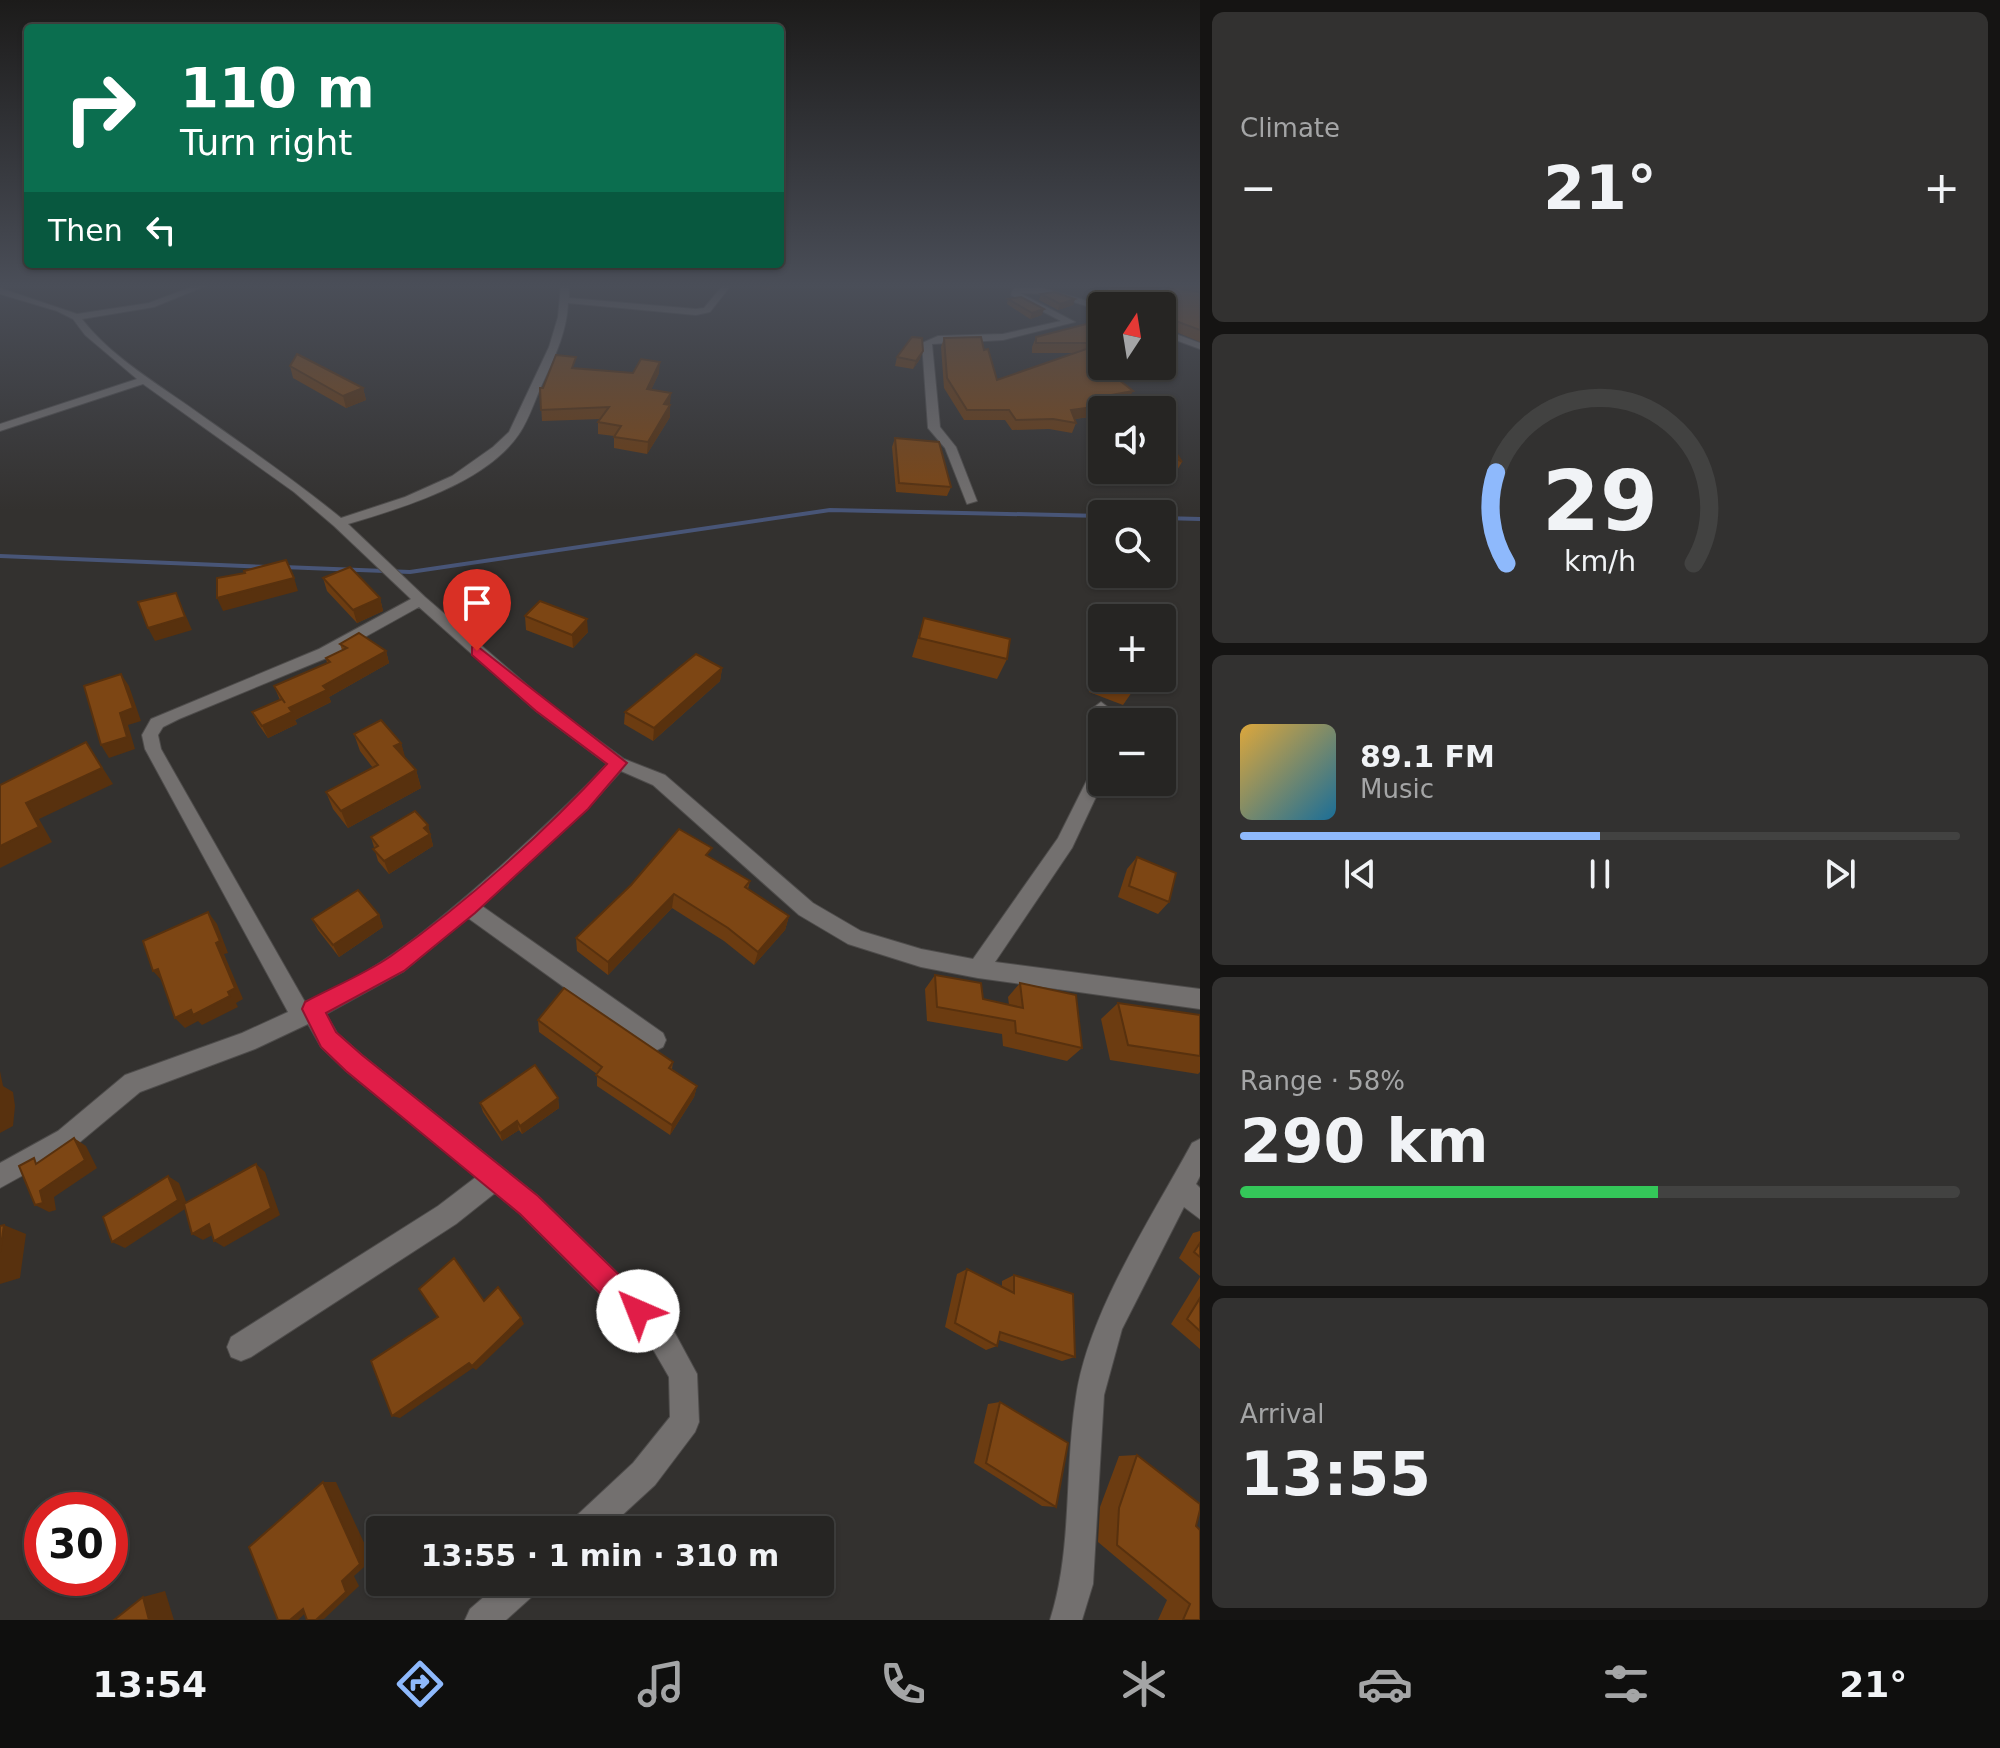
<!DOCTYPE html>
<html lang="en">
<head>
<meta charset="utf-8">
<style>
	:root { --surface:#262523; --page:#323130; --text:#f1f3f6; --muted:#a4a5a6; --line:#424241; --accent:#8eb9fc }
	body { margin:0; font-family:"DejaVu Sans",sans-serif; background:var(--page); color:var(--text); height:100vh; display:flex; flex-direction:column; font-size:30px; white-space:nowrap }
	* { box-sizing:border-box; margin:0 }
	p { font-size:26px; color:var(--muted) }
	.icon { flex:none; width:44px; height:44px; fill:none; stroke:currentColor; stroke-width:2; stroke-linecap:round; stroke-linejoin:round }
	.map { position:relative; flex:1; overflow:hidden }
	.sheet { display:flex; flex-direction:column; gap:12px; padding:12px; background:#151413; width:800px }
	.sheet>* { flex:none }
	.guide { position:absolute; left:24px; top:24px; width:760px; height:244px; border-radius:8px; box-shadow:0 2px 6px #0004,0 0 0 2px var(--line); background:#0b6e4f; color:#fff; overflow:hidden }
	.needle { width:52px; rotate:12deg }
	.controls { position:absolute; left:1088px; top:292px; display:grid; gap:16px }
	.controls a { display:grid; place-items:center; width:88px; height:88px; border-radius:8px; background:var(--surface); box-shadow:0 2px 6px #0004,0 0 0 2px var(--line); font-size:40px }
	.speed { position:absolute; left:24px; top:1492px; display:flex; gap:16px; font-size:40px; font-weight:700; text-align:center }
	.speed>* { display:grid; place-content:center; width:104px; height:104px; border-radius:50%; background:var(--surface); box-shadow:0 2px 6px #0004,0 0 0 2px var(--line); line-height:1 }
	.speed .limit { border:12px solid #d22; background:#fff; color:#111 }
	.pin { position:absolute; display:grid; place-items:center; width:68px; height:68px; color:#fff; margin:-82px -34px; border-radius:50% 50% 50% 0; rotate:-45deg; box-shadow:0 0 8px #0007 }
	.pin .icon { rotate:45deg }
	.me { position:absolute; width:88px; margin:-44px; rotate:316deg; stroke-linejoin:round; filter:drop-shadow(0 0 6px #0008) }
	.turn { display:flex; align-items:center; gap:28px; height:168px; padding:0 24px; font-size:36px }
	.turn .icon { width:104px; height:104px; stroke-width:2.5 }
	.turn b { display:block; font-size:56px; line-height:68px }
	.then { display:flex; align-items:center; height:76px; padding:0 24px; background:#0003; gap:16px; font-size:30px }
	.big { font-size:60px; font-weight:700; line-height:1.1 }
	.sheet .tile { flex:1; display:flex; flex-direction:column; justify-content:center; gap:12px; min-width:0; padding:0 28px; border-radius:12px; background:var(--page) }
	.sheet .dial { align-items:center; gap:0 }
	.dial svg { height:208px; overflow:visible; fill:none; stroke:var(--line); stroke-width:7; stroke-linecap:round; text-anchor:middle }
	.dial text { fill:var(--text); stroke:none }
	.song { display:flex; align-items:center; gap:24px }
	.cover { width:96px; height:96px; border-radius:12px; background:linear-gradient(135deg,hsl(40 70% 55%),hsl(200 70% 35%)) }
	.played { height:8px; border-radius:4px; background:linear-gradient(90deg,var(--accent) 50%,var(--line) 50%) }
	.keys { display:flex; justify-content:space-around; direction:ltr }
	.heat { display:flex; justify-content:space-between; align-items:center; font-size:44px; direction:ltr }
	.charge { height:12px; border-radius:6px; background:linear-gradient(90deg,#34c759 58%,var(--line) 0) }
	.trip { position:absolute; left:366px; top:1516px; width:468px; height:80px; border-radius:8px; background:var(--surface); box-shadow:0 2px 6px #0004,0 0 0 2px var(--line); font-weight:700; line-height:80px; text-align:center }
	.tab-bar { display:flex; height:128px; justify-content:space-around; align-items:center; background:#0f0f0e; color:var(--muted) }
	.tab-bar .icon { width:56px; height:56px }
	.tab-bar .selected { color:var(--accent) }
	.tab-bar b { font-size:36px; color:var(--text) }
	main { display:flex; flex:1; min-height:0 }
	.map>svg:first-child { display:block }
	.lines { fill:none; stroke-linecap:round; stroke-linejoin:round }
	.stream { stroke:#485577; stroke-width:4 }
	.street-casing { stroke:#4e4c4b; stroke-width:2 }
	.street { fill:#73706f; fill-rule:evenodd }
	.wall { fill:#6c3c11 }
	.shaded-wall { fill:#58310e }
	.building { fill:#7d4614; stroke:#58310e; stroke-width:2 }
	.route { fill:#e11d48; stroke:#92132f; stroke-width:2 }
</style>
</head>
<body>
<main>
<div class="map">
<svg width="1200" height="1620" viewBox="0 0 1200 1620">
	<rect width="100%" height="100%" fill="#33312f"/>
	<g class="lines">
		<g class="stream">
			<path d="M1162,518L1200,519"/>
			<path d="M0,556L268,567"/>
			<path d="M283,567L410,572L830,510L1102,516"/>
		</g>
		<g class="street-casing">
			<g id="street">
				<path d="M199,284H210L154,307L82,319C109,354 151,380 187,405C239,442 292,478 341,518L405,497L452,476L493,447L509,432L549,347L558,317L561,284H569V298L696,309L704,308L724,284H732L710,312L696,315L568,303C567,330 556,354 545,378C536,396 530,418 519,434C486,483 402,508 348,524L425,597L548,703L624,759L665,775L813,903L861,931L921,949L973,959L1058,838L1096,762L1102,761L1103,782L1072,848L995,962L1200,989V1009L978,978L921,967L848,944L799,915L653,785L621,771L587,809L482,906L663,1033L666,1040L663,1047L655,1051L647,1047L468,918L404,971L326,1014L337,1033L362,1055L538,1196L670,1324L697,1374L699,1422L695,1432L655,1485L606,1530H569L573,1519L633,1463L670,1417L669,1377L650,1344L520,1214L495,1193L456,1224L251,1357L241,1361L231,1357L227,1347L231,1337L438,1206L476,1177L346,1071L321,1047L308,1024L255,1049L140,1092L74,1147L0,1188V1163L58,1131L125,1075L242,1033L288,1012L145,749L142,735L151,719L319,649L411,599L334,526L294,492L143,384L0,431V424L137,379L85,335L73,319L57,311L0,294V288L77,314L149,303ZM419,607L536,711L607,764C574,800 537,833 501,866C442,918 380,973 305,1002L174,772L161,749L158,735L163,727L179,719L329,657Z"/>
				<path d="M1038,287L1105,306H1102V311L1049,294L1020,293L1075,322L1003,340L932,344L940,427L956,447L977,501L967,504L945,448L928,428L922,343L938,336L1003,334L1061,321L1011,295L1013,289Z"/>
				<path d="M1164,288L1200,295V301L1165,294L1138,306H1126Z"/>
				<path d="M1162,329L1200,343V349L1162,335Z"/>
				<path d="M1101,702L1109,708L1112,722H1102V727L1096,722L1093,708Z"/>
				<path d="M1200,1139V1176L1196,1184L1200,1188V1219L1184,1207L1122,1329L1104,1395L1093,1584L1082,1620H1050C1073,1548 1064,1471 1076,1397C1088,1313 1152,1217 1192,1143Z"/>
				<path d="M501,1582H541L536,1593L506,1620H465L470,1609Z"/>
			</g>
		</g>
		<use href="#street" class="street"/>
	</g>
	<g class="wall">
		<path d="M749,284H775L769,290L749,285Z"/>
		<path d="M1111,284H1200V292L1165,285L1134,299L1108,290Z"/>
		<path d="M1200,292V342L1176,332L1171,342L1162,344V306H1154L1149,304L1154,295Z"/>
		<path d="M1041,294L1075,299L1073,305L1058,310L1039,300Z"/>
		<path d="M1008,299L1042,315L1030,319L1007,304Z"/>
		<path d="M1102,327V360L1100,365L1128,400L1121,402L1134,410H1102V420L1096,416L1075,419L1076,423L1072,433L1049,429L1012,430L1005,420H964L944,388L941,347L944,338L984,350L997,380L1076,353H1032V347L1036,337Z"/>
		<path d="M897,357L920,359L913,369L895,366Z"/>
		<path d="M290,366L363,388L366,400L346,408L293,378Z"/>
		<path d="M576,368L633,373H659L651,390L670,404V417L647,454L614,448V436L598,434V422L601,419L542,421L540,388H543Z"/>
		<path d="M1162,429L1175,438L1171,446L1182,462L1176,472L1162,462Z"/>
		<path d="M895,438L951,487L947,496L896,492L892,447Z"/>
		<path d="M323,578L380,598L383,611L357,623L327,591Z"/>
		<path d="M525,616L588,632L573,648L526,630Z"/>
		<path d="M924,618L1007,659L997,679L912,657Z"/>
		<path d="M340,644L386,651L389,663L329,697L331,702L295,720L297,724L268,738L258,724L252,712L280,700L274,686L327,663L326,658L342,650Z"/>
		<path d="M1102,662V678L1132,692L1123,705L1089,692Z"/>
		<path d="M722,668L720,681L653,741L624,724L625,712Z"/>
		<path d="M354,734L401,743L405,759L416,770L421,788L348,828L333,809L326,792L373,768L360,751Z"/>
		<path d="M428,825L433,846L389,874L378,861L371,837Z"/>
		<path d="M1137,857L1169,902L1158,914L1118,897L1127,869Z"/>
		<path d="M711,858L750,881L748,889L789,916L785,930L754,965L724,941L672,908L608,975L577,951L576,938Z"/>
		<path d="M379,915L383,927L339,957L318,930L312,919Z"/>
		<path d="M935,975L983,999L1009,1005L1008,997L1020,983L1082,1048L1067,1061L1003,1046L1002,1034L927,1021L925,989Z"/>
		<path d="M1118,1003L1200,1015V1072L1198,1074L1110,1060L1101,1019Z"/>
		<path d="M538,1020L673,1062L672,1069L697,1086L694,1097L670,1135L597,1086V1074L539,1032Z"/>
		<path d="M558,1098L559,1108L522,1134L519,1130L502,1141L483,1112L480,1103Z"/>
		<path d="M1200,1231V1276L1179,1258L1193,1233Z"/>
		<path d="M967,1269L1002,1287V1281L1014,1275L1075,1357L1062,1361L999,1340L997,1346L986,1350L945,1327L957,1274Z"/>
		<path d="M1200,1277V1349L1171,1324Z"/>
		<path d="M1000,1402L1056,1507L1042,1506L974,1463L988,1404Z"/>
		<path d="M1137,1455L1196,1526L1200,1620H1158L1167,1600L1098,1542L1100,1507L1119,1456Z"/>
	</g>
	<g class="shaded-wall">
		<path d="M1151,284H1165V285L1134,299L1138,289Z"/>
		<path d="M1075,299L1073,305L1058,310L1060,304Z"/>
		<path d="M1044,309L1042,315L1030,319L1032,313Z"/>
		<path d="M1176,332L1171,342L1162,344V335Z"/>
		<path d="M923,351L920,359L913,369L916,361Z"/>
		<path d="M660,362L659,373L646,401L647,389Z"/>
		<path d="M363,388L366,400L346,408L343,396Z"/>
		<path d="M1133,391L1128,400L1107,404L1111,395Z"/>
		<path d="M671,393L670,404L664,416V404Z"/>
		<path d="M670,405V417L647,454L648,442Z"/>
		<path d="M1100,406L1096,416L1067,420L1071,410Z"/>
		<path d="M294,578L298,591L223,611L217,598Z"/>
		<path d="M176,593L192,630L155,641L148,628Z"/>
		<path d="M380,598L383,611L357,623L353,610Z"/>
		<path d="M587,619L588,632L573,648L572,635Z"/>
		<path d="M386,651L389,663L329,697L331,702L295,720L297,724L268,738L262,726L323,686Z"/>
		<path d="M722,668L720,681L653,741L654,728Z"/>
		<path d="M121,674L129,686L141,721L128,725L135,749L109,758L101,745L120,713Z"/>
		<path d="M86,742L113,784L39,819L52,842L0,868V846L26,803Z"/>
		<path d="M401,743L406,760L394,746Z"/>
		<path d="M416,770L421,788L348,828L341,811Z"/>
		<path d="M428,825L433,846L389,874L384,861Z"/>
		<path d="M674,894L672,908L608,975V962Z"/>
		<path d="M208,912L217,924L228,953L224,954L243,999L236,1003L238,1007L202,1025L198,1021L185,1028L175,1018L216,943Z"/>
		<path d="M379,915L383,927L339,957L333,945Z"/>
		<path d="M789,916L785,930L754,965L758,952Z"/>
		<path d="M158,969L163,982L153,971Z"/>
		<path d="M0,1071L3,1086L13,1092L15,1106L13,1126L0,1133Z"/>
		<path d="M697,1086L694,1097L670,1135L672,1125Z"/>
		<path d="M558,1098L559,1108L522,1134L520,1126Z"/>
		<path d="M517,1121L519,1130L502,1141L500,1133Z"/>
		<path d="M74,1138L86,1146L97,1168L54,1197L56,1210L49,1212L35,1205L40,1191Z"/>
		<path d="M256,1164L265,1172L280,1215L224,1247L214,1241Z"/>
		<path d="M168,1176L179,1183L188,1207L125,1248L112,1242Z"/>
		<path d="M209,1224L220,1231L203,1240L192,1234Z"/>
		<path d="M4,1225L26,1234L20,1278L0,1284V1252Z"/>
		<path d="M521,1318L524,1324L476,1370L473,1368L400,1418L392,1416Z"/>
		<path d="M323,1482H336L372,1560L354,1576L359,1586L324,1619L316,1620L342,1581Z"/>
		<path d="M165,1591L174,1620H149L143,1597Z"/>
		<path d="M317,1602L298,1620H290L303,1609Z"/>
	</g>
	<g class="building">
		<path d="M1121,284H1151L1138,289Z"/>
		<path d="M1170,287L1200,292V330L1165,317L1164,327L1176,332L1162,335V307L1176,302L1154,295Z"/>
		<path d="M1054,292L1075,299L1060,304L1041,294Z"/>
		<path d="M1021,297L1044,309L1032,313L1008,299Z"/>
		<path d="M1090,323L1099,327H1102V343H1036V337Z"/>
		<path d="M912,337L922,338L923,351L916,361L897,357Z"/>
		<path d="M981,337L984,350L988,349L997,380L1092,347L1102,353V358L1099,364L1133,391L1111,395L1134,410H1106L1100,406L1071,410L1076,423L1053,419L1016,420L1009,410H967L947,378L944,338Z"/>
		<path d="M297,354L363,388L343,396L290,366Z"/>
		<path d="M556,355L576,357L572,368L633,373L641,359L660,362L647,389L671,393L664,404L670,405L648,442L614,437L621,426L598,422L609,407L541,410L540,388H543Z"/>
		<path d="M1162,429L1175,438L1167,439L1182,462L1162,449Z"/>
		<path d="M895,438L939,442L951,487L899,483Z"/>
		<path d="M286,560L294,578L217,598V578L245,573L244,571Z"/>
		<path d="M350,567L380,598L353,610L323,578Z"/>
		<path d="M176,593L185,617L148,628L138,602Z"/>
		<path d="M540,601L587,619L572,635L525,616Z"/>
		<path d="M924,618L1010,639L1007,659L919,638Z"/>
		<path d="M359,633L386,651L323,686L327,690L289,708L292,712L262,726L252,712L282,699L285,703L274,686L330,662L326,658L347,648L340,644Z"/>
		<path d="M696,654L722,668L654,728L625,712Z"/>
		<path d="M1102,667V678H1138L1132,692L1097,679Z"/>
		<path d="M121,674L133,708L120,713L127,737L101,745L84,686Z"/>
		<path d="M381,720L401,743L394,746L416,770L341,811L326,792L378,765L354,734Z"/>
		<path d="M86,742L102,768L26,803L39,827L0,846V785Z"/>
		<path d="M415,811L428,825L424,828L430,834L384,861L373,849L378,846L371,837Z"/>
		<path d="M679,829L712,848L706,855L750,881L745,887L789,916L758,952L728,928L674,894L608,962L576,938L631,885Z"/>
		<path d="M1137,857L1176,873L1169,902L1129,886Z"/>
		<path d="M358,890L379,915L333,945L312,919Z"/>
		<path d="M208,912L220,941L216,943L235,988L228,992L230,996L193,1015L191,1010L175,1018L158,969L153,971L143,941Z"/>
		<path d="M935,975L981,983L983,999L1023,1008L1020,983L1076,995L1082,1048L1016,1033L1015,1021L937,1007Z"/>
		<path d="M564,988L673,1062L669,1068L697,1086L672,1125L596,1075L602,1067L538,1020Z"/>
		<path d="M1118,1003L1200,1015V1056L1128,1045Z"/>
		<path d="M535,1065L558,1098L520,1126L517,1121L500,1133L480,1103Z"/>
		<path d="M74,1138L85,1160L40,1191L43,1203L35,1205L19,1166L34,1158L36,1164Z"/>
		<path d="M256,1164L271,1208L214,1241L209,1224L192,1234L184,1204Z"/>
		<path d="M168,1176L178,1200L112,1242L103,1217Z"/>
		<path d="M4,1225L0,1252V1226Z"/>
		<path d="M1200,1243V1257L1194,1252Z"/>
		<path d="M454,1258L484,1301L498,1287L521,1318L472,1366L469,1363L392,1416L371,1361L438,1317L419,1289Z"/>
		<path d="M967,1269L1014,1293V1275L1073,1294L1075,1357L1000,1332L997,1346L955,1323Z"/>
		<path d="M1200,1298V1331L1187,1319Z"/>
		<path d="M1000,1402L1068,1443L1056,1507L986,1463Z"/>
		<path d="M1137,1455L1200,1504V1510L1196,1526L1200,1530V1620H1183L1190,1604L1117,1545L1119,1508Z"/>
		<path d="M323,1482L360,1564L342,1581L346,1592L316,1620H307L303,1609L290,1620H278L249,1547Z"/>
		<path d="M143,1597L149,1620H114Z"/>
	</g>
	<linearGradient id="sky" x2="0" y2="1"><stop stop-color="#1c1b1a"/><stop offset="0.56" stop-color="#4a4e58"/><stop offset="1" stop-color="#4a4e58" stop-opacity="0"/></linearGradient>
	<rect width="1200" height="510" fill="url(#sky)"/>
	<path class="route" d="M477,646L627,763L588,809L475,913L404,971L326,1013L336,1032L362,1055L538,1196L647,1302L651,1311L647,1321L638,1325L628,1321L520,1214L346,1071L321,1047L302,1009L305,1002C333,987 365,974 391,956C467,902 544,833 607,764L536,711L472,655V647Z"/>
</svg>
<div class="controls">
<a><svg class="needle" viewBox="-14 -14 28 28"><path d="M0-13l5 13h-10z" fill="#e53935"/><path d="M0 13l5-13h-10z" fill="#a4a5a6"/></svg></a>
<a><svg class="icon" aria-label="sound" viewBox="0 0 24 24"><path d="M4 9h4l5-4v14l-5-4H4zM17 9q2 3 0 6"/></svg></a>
<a><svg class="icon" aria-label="search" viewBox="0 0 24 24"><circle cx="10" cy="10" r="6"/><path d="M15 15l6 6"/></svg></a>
<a>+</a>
<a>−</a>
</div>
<div class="speed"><div class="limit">30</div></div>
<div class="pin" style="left:477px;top:651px;background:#d93025"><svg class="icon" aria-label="arrive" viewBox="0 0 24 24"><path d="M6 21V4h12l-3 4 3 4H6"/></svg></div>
<svg class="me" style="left:638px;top:1311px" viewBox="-20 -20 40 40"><circle r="19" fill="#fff"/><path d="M0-13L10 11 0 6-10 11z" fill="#e11d48"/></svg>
<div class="trip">13:55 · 1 min · 310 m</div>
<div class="guide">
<div class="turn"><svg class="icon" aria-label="right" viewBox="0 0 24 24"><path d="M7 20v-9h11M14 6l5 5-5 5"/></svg><div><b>110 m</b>Turn right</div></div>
<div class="then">Then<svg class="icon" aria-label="left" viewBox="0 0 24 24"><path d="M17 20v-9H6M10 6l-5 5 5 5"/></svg></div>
</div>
</div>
<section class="sheet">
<div class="tile"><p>Climate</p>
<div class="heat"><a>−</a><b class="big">21°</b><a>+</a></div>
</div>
<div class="tile dial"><svg viewBox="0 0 100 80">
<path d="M14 69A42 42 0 1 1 86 69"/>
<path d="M14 69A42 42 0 0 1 10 34" stroke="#8eb9fc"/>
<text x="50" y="56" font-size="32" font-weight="700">29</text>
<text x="50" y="72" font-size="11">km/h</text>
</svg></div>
<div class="tile">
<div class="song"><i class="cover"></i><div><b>89.1 FM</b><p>Music</p></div></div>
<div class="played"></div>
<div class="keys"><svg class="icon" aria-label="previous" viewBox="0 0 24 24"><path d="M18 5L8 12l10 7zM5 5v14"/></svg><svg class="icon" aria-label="pause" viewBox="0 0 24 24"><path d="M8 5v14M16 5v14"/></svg><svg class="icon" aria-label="next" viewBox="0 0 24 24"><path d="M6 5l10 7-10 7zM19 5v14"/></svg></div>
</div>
<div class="tile"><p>Range · 58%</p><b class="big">290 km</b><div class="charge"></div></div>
<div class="tile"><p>Arrival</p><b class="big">13:55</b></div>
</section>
</main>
<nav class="tab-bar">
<b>13:54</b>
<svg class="icon selected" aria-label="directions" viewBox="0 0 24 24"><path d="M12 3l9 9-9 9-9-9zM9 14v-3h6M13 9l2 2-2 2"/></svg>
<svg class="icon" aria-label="music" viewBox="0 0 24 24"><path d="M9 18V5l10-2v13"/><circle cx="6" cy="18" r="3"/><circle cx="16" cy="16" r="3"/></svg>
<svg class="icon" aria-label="phone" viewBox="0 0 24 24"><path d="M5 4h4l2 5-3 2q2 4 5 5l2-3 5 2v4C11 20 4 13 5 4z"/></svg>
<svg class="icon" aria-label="climate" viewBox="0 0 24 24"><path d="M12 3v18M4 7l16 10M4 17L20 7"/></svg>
<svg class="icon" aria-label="car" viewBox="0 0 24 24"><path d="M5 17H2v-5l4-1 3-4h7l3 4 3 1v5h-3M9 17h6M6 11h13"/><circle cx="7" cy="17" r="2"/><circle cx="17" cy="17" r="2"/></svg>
<svg class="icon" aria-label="filters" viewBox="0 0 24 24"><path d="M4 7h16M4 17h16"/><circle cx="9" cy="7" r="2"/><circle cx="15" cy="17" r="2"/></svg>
<b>21°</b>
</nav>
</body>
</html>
